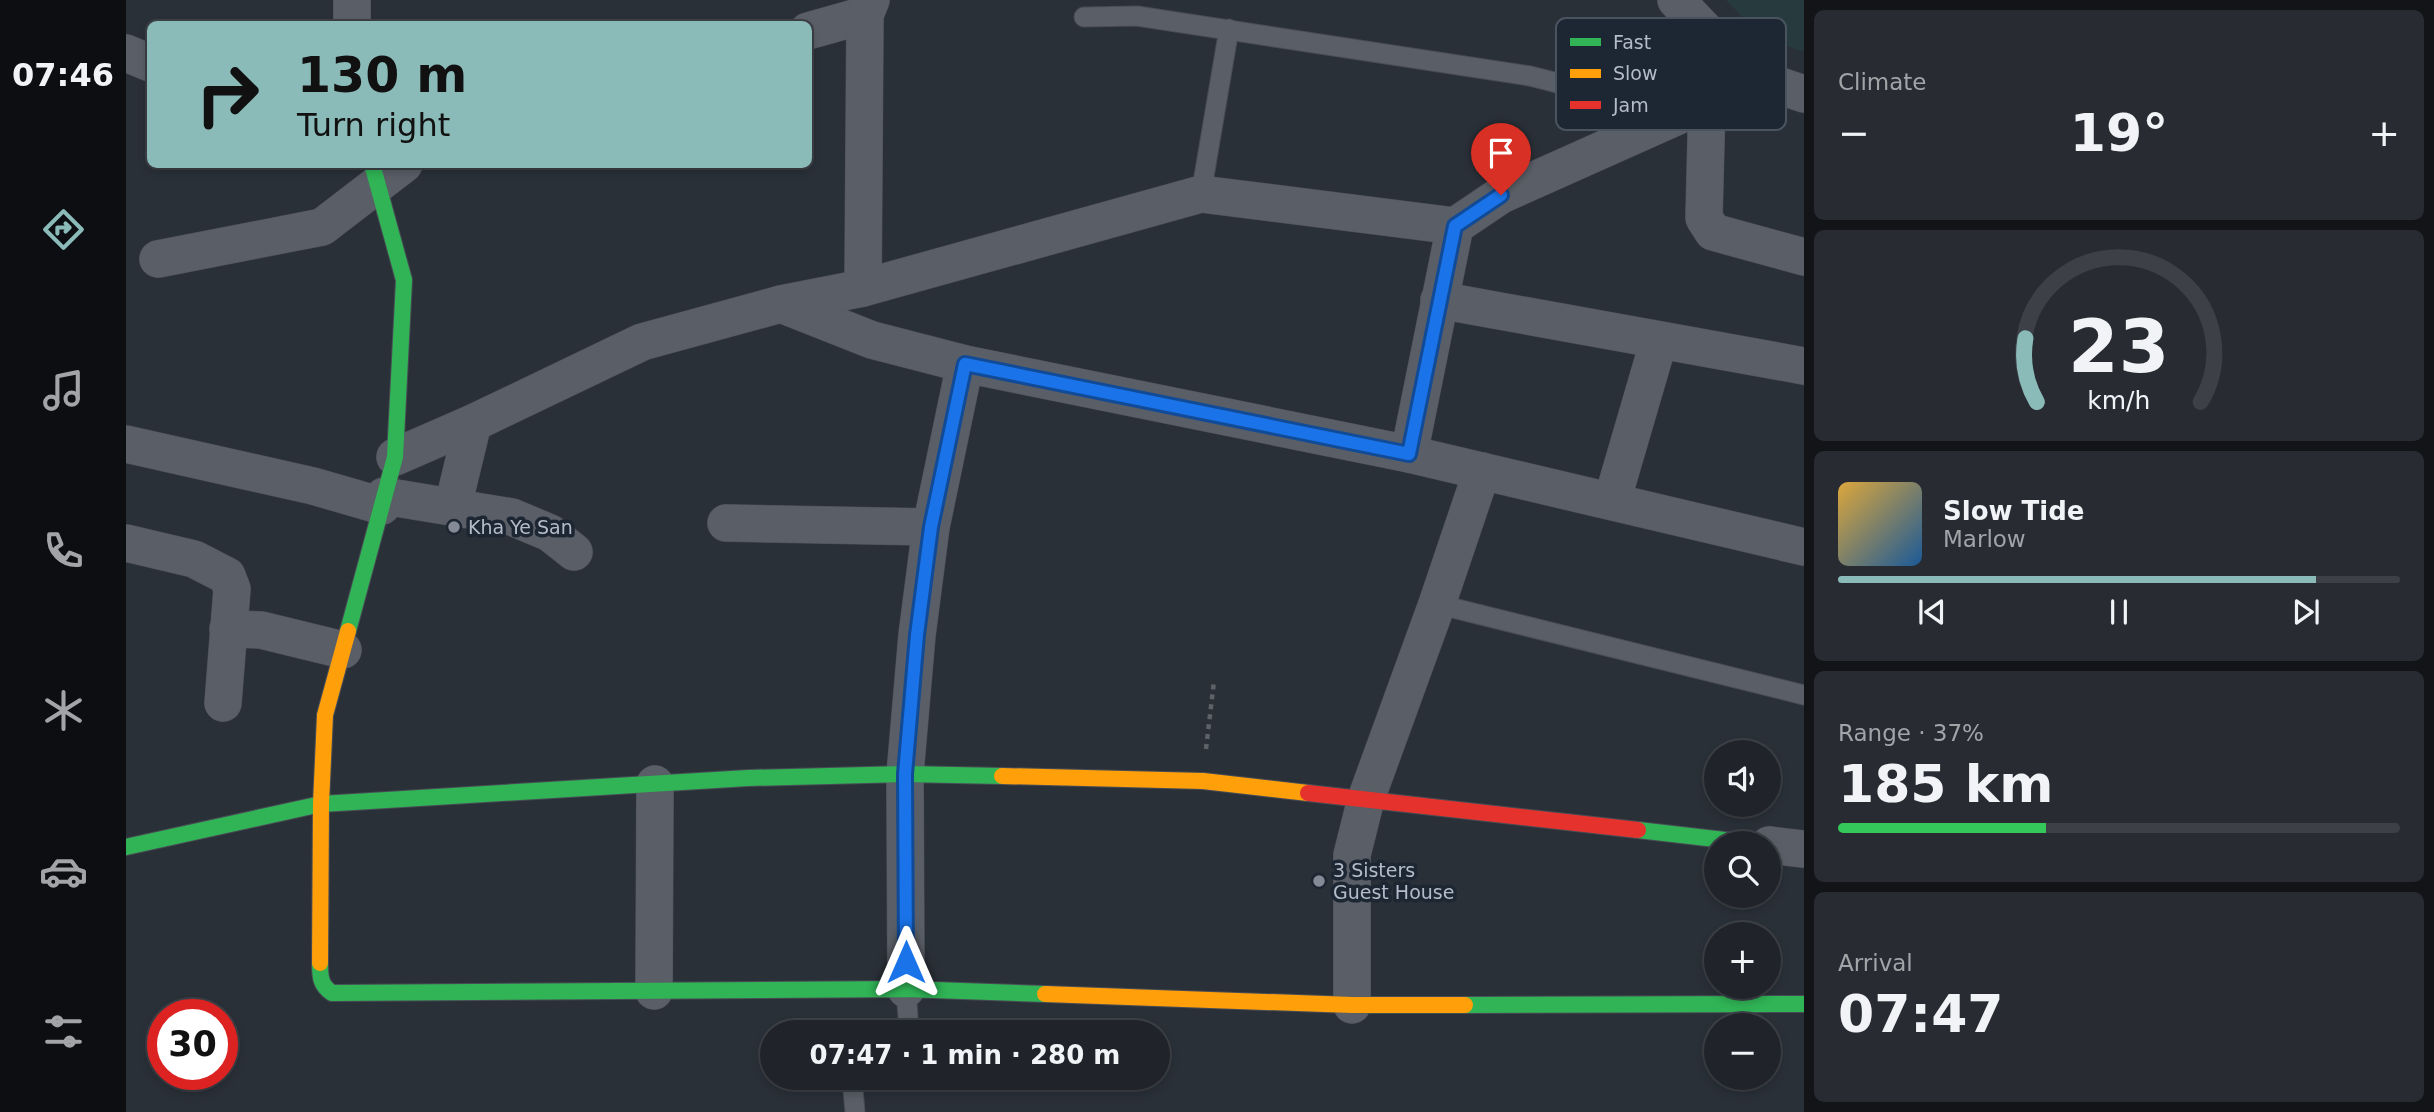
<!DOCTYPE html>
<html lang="en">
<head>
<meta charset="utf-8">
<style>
	:root { --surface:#20242a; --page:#282c32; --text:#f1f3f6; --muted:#a2a4a8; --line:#3d4147; --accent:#8bbbb9 }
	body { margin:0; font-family:"DejaVu Sans",sans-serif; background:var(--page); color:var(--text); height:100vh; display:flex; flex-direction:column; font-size:26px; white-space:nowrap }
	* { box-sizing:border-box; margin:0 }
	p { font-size:23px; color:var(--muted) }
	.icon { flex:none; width:38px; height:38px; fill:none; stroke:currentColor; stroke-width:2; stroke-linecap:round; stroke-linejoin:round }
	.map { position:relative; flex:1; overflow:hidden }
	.drawer { display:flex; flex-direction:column; gap:10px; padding:10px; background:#121417; width:630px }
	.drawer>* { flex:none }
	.banner { position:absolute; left:21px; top:21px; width:665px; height:147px; border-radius:10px; box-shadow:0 4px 10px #0003,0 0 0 2px var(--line); background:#8bbbb9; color:#111; overflow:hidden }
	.buttons { position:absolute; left:1578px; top:740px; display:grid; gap:14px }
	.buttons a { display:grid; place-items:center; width:77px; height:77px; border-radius:50%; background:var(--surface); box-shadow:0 4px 10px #0003,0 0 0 2px var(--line); font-size:35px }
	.speed { position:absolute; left:21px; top:999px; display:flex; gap:14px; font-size:35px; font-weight:700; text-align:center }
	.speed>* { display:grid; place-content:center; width:91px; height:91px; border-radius:50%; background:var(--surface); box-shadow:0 4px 10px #0003,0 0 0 2px var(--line); line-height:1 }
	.speed .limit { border:10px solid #d22; background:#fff; color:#111 }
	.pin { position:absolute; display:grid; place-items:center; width:60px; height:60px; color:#fff; margin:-72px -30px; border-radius:50% 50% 50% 0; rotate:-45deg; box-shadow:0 0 7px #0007 }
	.pin .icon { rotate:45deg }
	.me { position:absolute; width:77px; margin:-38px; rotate:0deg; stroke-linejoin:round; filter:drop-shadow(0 0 5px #0008) }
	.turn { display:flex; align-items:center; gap:24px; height:147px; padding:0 35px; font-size:32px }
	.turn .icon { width:91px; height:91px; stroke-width:2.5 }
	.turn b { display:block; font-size:49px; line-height:60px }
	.big { font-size:52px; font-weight:700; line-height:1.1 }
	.drawer .card { flex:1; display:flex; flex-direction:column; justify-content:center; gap:10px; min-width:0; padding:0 24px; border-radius:10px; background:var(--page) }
	.drawer .dial { align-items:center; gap:0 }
	.dial svg { height:182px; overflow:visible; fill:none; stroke:var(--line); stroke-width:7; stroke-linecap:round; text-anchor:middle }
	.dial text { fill:var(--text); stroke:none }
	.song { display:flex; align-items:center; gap:21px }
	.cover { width:84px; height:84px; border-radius:10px; background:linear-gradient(135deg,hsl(40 70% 55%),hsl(210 70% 35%)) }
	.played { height:7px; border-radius:4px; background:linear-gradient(90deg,var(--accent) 85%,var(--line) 85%) }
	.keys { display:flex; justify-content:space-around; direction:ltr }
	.heat { display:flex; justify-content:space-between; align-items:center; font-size:38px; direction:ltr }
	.charge { height:10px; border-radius:5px; background:linear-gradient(90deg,#34c759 37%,var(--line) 0) }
	.trip { position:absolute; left:634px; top:1020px; width:410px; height:70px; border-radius:35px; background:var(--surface); box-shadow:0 4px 10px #0003,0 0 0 2px var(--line); font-weight:700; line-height:70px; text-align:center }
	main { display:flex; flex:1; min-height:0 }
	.tab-bar { display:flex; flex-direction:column; width:126px; justify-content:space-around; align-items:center; background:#0d0e11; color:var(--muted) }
	.tab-bar .icon { width:49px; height:49px }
	.tab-bar .active { color:var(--accent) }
	.tab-bar b { font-size:32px; color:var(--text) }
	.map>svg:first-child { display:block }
	.green { fill:#273a3e }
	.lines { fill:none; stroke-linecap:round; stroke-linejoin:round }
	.lane-casing { stroke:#484c55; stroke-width:21 }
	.street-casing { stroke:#484c55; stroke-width:38 }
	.fast-casing { stroke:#484c55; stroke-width:18 }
	.slow-casing { stroke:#484c55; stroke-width:18 }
	.jam-casing { stroke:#484c55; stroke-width:18 }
	.path { stroke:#5c6268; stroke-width:4.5; stroke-dasharray:5 5; stroke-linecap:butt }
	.lane { stroke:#5a5e66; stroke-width:19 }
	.street { stroke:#5a5e66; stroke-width:37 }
	.fast { stroke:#30b455; stroke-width:16 }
	.slow { stroke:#ff9f0a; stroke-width:16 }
	.jam { stroke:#e5322d; stroke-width:16 }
	.route-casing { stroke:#114b97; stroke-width:18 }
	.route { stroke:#1a73e8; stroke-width:12 }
	.poi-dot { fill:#848b96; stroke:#1d2633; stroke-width:2.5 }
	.labels { text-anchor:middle; stroke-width:7; stroke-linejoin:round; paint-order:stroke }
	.poi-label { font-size:19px; fill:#b4bcc9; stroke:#1d2633; text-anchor:start }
	.key { fill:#1d2633; stroke:#4a5360; stroke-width:2 }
	.key-label { font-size:19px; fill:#b4bcc9 }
</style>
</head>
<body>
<main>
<nav class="tab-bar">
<b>07:46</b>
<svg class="icon active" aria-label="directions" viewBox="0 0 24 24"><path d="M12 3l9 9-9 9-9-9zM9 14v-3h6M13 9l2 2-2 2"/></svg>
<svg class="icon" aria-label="music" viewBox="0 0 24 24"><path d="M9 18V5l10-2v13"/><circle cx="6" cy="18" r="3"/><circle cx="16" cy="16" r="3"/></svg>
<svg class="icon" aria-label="phone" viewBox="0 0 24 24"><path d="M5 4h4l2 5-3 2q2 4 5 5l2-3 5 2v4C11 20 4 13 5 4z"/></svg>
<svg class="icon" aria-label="climate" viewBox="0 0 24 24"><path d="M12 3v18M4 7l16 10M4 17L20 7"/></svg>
<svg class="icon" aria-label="car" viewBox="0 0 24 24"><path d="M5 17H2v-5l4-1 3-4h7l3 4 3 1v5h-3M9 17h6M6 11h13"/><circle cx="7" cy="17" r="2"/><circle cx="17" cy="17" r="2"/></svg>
<svg class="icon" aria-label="filters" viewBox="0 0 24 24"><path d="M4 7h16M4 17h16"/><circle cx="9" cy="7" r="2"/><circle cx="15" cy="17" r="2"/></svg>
</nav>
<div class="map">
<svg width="1678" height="1112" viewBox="0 0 1678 1112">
	<rect width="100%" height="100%" fill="#2a3038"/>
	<path class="green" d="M1600,0H1678V52L1636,37Z"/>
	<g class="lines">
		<g class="lane-casing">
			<g id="lane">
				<path d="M958,17L1011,16L1404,76L1550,113"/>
				<path d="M1075,194L1103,29"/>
				<path d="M1311,604L1678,695"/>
				<path d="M780,989L783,1032"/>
				<path d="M726,1078L729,1112"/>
			</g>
		</g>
		<g class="street-casing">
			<g id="street">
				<path d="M226,0V24"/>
				<path d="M1550,0L1622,75L1678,94"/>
				<path d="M682,31L739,15"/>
				<path d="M0,53L24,63"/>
				<path d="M1581,99L1578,218L1587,232L1678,257"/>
				<path d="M32,259L196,227L278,164"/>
				<path d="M737,288L739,15L745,0"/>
				<path d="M1313,300L1678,366"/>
				<path d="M655,304L746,340L839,364L1283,454L1678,547"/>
				<path d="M0,444L187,486L256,506"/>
				<path d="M1283,454L1329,226L1375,195L1554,115L1622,75"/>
				<path d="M269,457L347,423L516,342L655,304L737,288L1075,194L1329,226"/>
				<path d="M258,496L386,517L424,533L448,552"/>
				<path d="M1486,501L1533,340"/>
				<path d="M327,506L347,423"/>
				<path d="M600,523L805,527"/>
				<path d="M0,543L68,559L101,576L106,589L97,703"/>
				<path d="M102,629L135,630L217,650"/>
				<path d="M1643,845L1678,849"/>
				<path d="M780,989L779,774L791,635L805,527L839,364"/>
				<path d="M528,991L529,784"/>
				<path d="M1226,1005V855L1240,799L1311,604L1356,471"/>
			</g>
		</g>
		<g class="fast-casing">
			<g id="fast">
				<path d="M222,631L269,457L278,280L246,164"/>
				<path d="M1512,830L1633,844"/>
				<path d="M0,847L195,804L622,778L779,774L876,776"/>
				<path d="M194,963C194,976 194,985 206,993L780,989L919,994"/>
				<path d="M1339,1005L1678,1004"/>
			</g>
		</g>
		<g class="slow-casing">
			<g id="slow">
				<path d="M876,776L1077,781L1182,793"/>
				<path d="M194,963L195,804L199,715L222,631"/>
				<path d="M919,994L1226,1005H1339"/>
			</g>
		</g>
		<g class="jam-casing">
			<path id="jam" d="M1182,793L1512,830"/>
		</g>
		<path class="path" d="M1080,749L1088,681"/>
		<use href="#lane" class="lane"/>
		<use href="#street" class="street"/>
		<use href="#fast" class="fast"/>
		<use href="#slow" class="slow"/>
		<use href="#jam" class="jam"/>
	</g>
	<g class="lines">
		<g class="route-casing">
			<path id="route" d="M780,962L779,774L791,635L805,527L839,364L1283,454L1329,226L1375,195"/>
		</g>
		<use href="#route" class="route"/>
	</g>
	<g class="poi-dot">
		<circle cx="328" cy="527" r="7"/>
		<circle cx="1193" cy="881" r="7"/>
	</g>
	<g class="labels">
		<g class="poi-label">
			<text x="342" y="534">Kha Ye San</text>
			<text x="1207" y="877">3 Sisters<tspan x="1207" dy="22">Guest House</tspan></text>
		</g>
	</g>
	<rect x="1430" y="18" width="230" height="112" rx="10" class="key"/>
	<rect x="1444" y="38" width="31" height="8" fill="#30b455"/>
	<rect x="1444" y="69" width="31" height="9" fill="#ff9f0a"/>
	<rect x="1444" y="101" width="31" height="8" fill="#e5322d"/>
	<g class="key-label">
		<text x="1487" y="49">Fast</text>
		<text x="1487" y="80">Slow</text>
		<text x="1487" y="112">Jam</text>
	</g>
</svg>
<div class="buttons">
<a><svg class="icon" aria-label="sound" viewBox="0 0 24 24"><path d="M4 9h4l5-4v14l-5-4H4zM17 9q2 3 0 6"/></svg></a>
<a><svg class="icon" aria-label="search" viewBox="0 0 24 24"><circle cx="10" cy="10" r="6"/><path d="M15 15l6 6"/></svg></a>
<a>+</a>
<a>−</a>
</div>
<div class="speed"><div class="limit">30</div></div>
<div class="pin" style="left:1375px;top:195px;background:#d93025"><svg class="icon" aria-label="arrive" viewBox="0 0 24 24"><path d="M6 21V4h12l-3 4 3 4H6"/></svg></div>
<svg class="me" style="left:780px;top:962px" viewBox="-20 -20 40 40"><path d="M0-17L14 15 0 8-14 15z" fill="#1a73e8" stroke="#fff" stroke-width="4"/></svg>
<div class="trip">07:47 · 1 min · 280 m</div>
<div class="banner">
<div class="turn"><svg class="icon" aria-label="right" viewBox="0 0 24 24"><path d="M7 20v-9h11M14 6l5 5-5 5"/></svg><div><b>130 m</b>Turn right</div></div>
</div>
</div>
<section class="drawer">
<div class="card"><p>Climate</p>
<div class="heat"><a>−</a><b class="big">19°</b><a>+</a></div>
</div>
<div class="card dial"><svg viewBox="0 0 100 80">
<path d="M14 69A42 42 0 1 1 86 69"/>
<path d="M14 69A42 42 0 0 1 9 41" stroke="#8bbbb9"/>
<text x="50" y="56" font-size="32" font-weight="700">23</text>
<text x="50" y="72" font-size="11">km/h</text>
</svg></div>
<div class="card">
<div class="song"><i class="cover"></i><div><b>Slow Tide</b><p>Marlow</p></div></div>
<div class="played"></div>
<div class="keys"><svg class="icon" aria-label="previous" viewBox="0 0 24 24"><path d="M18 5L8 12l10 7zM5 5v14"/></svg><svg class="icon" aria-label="pause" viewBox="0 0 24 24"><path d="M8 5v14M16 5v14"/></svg><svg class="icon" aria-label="next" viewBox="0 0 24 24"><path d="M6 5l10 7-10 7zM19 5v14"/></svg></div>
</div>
<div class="card"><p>Range · 37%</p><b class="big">185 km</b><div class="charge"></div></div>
<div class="card"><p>Arrival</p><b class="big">07:47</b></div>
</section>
</main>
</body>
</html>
